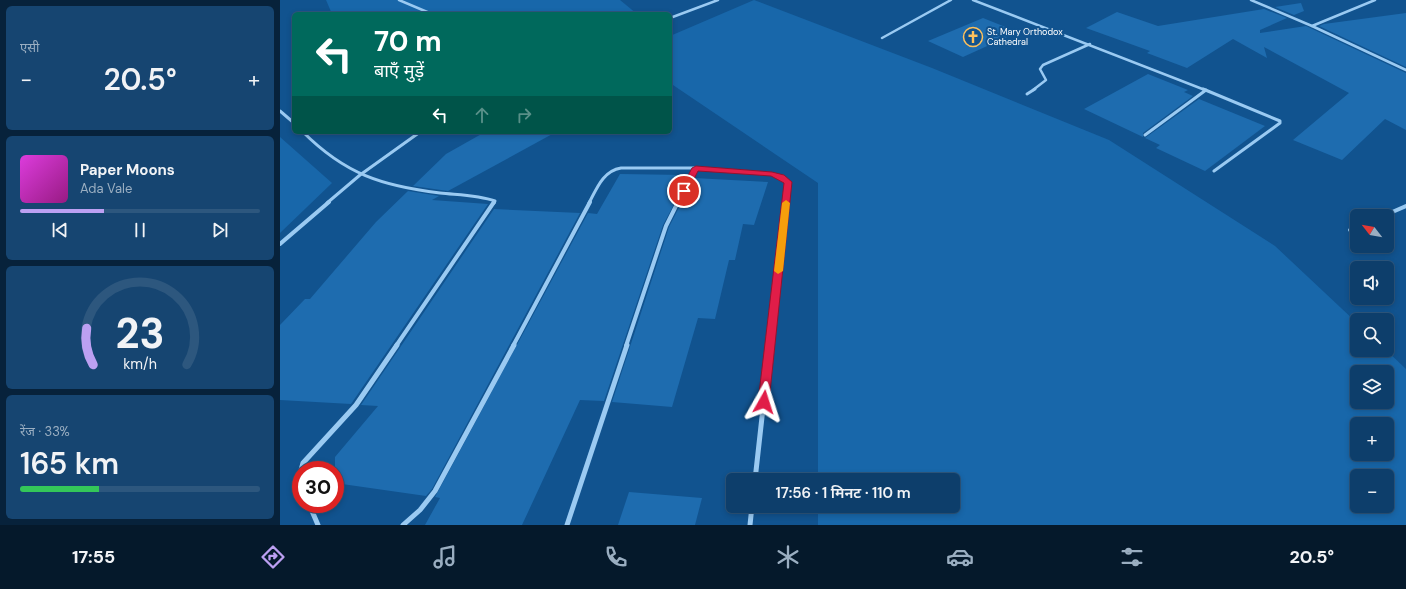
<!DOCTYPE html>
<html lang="hi">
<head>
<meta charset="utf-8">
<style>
	:root { --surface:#0d3e6b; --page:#164571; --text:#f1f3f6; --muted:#9aaec1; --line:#2d577e; --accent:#bca0f2 }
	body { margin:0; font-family:"DM Sans","Noto Sans Devanagari",sans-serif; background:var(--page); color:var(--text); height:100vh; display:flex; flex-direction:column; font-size:15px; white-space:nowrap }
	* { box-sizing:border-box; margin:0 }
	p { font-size:13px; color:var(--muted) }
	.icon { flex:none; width:22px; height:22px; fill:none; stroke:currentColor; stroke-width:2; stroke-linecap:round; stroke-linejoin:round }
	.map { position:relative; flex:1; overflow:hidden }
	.drawer { display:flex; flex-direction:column; gap:6px; padding:6px; background:#07223b; width:280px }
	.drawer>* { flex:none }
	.top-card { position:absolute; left:12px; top:12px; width:380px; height:122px; border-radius:6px; box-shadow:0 2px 6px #0003,0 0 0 1px var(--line); background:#00695c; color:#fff; overflow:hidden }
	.needle { width:26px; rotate:301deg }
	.tools { position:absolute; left:1070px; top:209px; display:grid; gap:8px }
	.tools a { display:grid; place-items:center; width:44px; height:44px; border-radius:6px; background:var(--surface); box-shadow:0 2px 6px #0003,0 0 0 1px var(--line); font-size:20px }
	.speed { position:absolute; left:12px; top:461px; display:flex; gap:8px; font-size:20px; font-weight:700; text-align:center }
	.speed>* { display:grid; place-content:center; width:52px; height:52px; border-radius:50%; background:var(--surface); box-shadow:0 2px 6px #0003,0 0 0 1px var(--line); line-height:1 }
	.speed .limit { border:6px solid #d22; background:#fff; color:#111 }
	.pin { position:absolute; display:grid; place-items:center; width:34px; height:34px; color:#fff; margin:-17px; border:2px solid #fff; border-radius:50%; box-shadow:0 1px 4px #0007 }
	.me { position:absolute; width:44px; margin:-22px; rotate:6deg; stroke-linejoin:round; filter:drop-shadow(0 0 3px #0008) }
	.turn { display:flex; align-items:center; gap:14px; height:84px; padding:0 16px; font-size:18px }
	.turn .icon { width:52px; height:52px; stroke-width:2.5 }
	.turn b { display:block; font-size:28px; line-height:34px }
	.lanes { display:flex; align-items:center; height:38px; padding:0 16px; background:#0003; justify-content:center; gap:20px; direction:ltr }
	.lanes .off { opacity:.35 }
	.big { font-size:30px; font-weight:600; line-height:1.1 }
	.drawer .widget { flex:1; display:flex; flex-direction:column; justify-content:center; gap:6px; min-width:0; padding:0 14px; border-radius:6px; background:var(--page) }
	.drawer .dial { align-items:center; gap:0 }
	.dial svg { height:104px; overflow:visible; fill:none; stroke:var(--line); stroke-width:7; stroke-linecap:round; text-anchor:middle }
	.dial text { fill:var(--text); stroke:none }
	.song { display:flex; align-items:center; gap:12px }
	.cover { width:48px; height:48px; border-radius:6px; background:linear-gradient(135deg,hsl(300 70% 55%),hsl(310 70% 35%)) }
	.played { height:4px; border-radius:2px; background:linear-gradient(90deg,var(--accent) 35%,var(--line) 35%) }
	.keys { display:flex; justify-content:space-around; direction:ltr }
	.heat { display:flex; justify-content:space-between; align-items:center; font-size:22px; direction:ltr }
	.charge { height:6px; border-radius:3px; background:linear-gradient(90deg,#34c759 33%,var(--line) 0) }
	.trip { position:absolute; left:446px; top:473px; width:234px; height:40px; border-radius:6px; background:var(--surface); box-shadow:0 2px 6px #0003,0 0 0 1px var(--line); font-weight:600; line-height:40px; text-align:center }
	.menu { display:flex; height:64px; justify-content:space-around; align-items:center; background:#05192b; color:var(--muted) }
	.menu .icon { width:28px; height:28px }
	.menu .on { color:var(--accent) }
	.menu b { font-size:18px; color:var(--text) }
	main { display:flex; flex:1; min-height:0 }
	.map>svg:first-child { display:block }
	.green { fill:#1867aa; fill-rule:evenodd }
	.building { fill:#1e6caf }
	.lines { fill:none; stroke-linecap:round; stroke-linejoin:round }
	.street-far3 { stroke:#9acaf2; stroke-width:2.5 }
	.street-far2 { stroke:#9acaf2; stroke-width:3 }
	.street-far1 { stroke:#9acaf2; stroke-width:4 }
	.street { stroke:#9acaf2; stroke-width:5 }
	.route { fill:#e11d48; stroke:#92132f }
	.slow { fill:#f59e0b }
	.labels { text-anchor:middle; stroke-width:4; stroke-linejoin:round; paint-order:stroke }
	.far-poi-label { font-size:9px; fill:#fff; stroke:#11538f; text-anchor:start }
</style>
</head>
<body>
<main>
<section class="drawer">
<div class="widget"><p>एसी</p>
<div class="heat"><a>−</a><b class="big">20.5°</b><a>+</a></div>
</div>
<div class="widget">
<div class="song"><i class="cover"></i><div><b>Paper Moons</b><p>Ada Vale</p></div></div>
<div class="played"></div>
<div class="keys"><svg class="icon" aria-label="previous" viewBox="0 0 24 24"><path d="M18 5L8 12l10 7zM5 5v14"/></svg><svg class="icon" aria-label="pause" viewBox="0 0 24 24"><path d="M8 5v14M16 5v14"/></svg><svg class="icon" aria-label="next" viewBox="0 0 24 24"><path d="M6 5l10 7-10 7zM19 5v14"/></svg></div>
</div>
<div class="widget dial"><svg viewBox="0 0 100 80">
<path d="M14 69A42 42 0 1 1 86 69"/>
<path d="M14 69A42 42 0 0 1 9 41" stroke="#bca0f2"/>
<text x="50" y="56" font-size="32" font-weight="700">23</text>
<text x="50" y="72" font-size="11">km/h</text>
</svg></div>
<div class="widget"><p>रेंज · 33%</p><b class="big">165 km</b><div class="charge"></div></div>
</section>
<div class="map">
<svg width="1126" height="525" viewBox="0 0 1126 525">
	<rect width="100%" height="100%" fill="#11538f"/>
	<g class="green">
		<path d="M46,0H340L357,14H52Z"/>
		<path d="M474,0L652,68L829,140L995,246L1077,323V350H1106L1126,369V525H538V506H673V480H538V183L390,83V36ZM1077,372H1107V402H1077ZM1077,424H1107V454H1077ZM1077,476H1107V506H1077Z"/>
		<path d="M0,137L52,183L0,233Z"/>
	</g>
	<g class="building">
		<path d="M1021,3L1024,11L1014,15L995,7Z"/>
		<path d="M984,9L1007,18L980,30V33L1026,26L1126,73V130L1105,119L1062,160L1013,140L1069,93L984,47L987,58L953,39L907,68L867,53L870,51L806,28L837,12L878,26Z"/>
		<path d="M1126,13V67L1039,26L1044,24Z"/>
		<path d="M703,18L738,32L683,57L648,41Z"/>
		<path d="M868,74L908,90L904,92L913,96L863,133V137L804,109Z"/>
		<path d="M919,99L985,126L925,171L876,148L880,145L865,138Z"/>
		<path d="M205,132H276L168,191L133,186L166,154Z"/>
		<path d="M340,174L404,175L403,177L408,178L383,225L324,401L300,400L242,525H145L160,498L155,497L308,213L317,214Z"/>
		<path d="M414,178L488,182L474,225L463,224L455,260H449L435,319L418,318L392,407L332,402L389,227Z"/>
		<path d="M128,191L159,196L152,200L208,204L71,404L0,400V325L25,299H30L96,222Z"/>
		<path d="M214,209L300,213L152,489L146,496L55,483V457L98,406L81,405Z"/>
		<path d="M349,492L422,498L415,525H338Z"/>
	</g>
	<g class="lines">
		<g class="street-far3">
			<path d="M119,0L152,14"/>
			<path d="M693,0L925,90"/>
			<path d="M971,0L1032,26L1126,70"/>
			<path d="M390,18L438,0"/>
			<path d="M1032,26L1095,0"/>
			<path d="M602,38L671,0"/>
			<path d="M753,90L766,80L760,69L763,65L810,44"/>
		</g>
		<g class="street-far2">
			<path d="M923,89L1000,121V123L934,171"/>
			<path d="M747,94L755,89"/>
			<path d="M0,111L14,123"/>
			<path d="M23,132C65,174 102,186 160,193C179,195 198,195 215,201L214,203"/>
			<path d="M865,135L926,90"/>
			<path d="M47,203L80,175L140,132"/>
			<path d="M309,203C317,188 323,171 341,168H416L492,174L508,182L506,203"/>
			<path d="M398,203L416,168"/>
		</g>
		<g class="street-far1">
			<path d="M1103,216L1126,206"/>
			<path d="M1070,230L1077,228"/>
			<path d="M0,244L49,202"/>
			<path d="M116,346L214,202"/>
			<path d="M233,346L310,202"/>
			<path d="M346,346L386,226L398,202"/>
			<path d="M490,346L506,202"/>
		</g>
		<g class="street">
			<path d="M21,470L23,463L76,405L117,345"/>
			<path d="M475,480L490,345"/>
			<path d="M29,504L38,525"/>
			<path d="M123,525L140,510L155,491L234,345"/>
			<path d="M287,525L347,345"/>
			<path d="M470,525L472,506"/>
		</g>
	</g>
	<path class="route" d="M416,166L492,172L504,175L512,182L489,402L488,405L484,406L480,405L478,402L504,183L491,176L418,171L407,193H401L400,191L412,168Z"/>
	<path class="slow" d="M506,200L510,203L503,271L498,274L494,271L502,203Z"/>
	<defs>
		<g id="church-ring" transform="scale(1)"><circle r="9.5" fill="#11538f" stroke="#ffc15c" stroke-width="1.5"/><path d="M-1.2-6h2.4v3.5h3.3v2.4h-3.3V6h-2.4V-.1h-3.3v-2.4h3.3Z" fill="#ffc15c"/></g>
	</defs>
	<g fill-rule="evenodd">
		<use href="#church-ring" x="693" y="37"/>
	</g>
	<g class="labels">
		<g class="far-poi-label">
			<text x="707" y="35">St. Mary Orthodox<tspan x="707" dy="10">Cathedral</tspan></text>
		</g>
	</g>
</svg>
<div class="tools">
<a><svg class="needle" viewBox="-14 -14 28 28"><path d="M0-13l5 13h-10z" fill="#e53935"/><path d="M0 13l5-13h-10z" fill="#9aaec1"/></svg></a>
<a><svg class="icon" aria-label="sound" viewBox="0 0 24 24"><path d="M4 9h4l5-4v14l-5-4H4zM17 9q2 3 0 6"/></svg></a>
<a><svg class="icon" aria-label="search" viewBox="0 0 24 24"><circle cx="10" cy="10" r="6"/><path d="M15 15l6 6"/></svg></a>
<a><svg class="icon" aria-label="layers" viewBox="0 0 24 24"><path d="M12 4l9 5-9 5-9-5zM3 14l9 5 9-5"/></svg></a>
<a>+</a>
<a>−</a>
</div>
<div class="speed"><div class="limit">30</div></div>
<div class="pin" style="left:404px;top:191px;background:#d93025"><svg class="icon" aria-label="arrive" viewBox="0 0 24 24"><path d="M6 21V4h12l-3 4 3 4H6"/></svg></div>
<svg class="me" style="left:484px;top:402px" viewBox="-20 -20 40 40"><path d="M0-17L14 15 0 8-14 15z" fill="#e11d48" stroke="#fff" stroke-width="4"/></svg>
<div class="trip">17:56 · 1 मिनट · 110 m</div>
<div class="top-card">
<div class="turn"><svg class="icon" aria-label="left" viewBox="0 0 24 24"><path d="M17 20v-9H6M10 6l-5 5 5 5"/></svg><div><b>70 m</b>बाएँ मुड़ें</div></div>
<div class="lanes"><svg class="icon" aria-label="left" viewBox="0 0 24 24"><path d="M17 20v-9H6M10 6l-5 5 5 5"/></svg><svg class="icon off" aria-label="ahead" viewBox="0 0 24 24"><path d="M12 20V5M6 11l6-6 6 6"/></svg><svg class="icon off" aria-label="right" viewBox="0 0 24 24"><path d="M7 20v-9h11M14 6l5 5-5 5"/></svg></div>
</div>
</div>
</main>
<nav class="menu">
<b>17:55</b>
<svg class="icon on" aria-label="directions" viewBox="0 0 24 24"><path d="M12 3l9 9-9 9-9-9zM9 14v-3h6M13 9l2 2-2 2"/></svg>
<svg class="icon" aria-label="music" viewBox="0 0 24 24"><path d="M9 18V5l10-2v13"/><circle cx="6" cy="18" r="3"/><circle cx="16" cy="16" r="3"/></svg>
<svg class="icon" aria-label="phone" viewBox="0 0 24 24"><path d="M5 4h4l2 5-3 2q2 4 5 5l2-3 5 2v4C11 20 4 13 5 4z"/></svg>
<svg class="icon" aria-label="climate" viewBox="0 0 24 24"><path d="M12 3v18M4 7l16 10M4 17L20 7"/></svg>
<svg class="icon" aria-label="car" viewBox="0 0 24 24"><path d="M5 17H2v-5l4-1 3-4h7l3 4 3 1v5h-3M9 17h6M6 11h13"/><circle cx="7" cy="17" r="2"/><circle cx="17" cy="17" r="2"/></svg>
<svg class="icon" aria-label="filters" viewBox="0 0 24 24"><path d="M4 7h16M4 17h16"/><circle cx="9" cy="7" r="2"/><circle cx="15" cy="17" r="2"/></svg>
<b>20.5°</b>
</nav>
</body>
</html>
